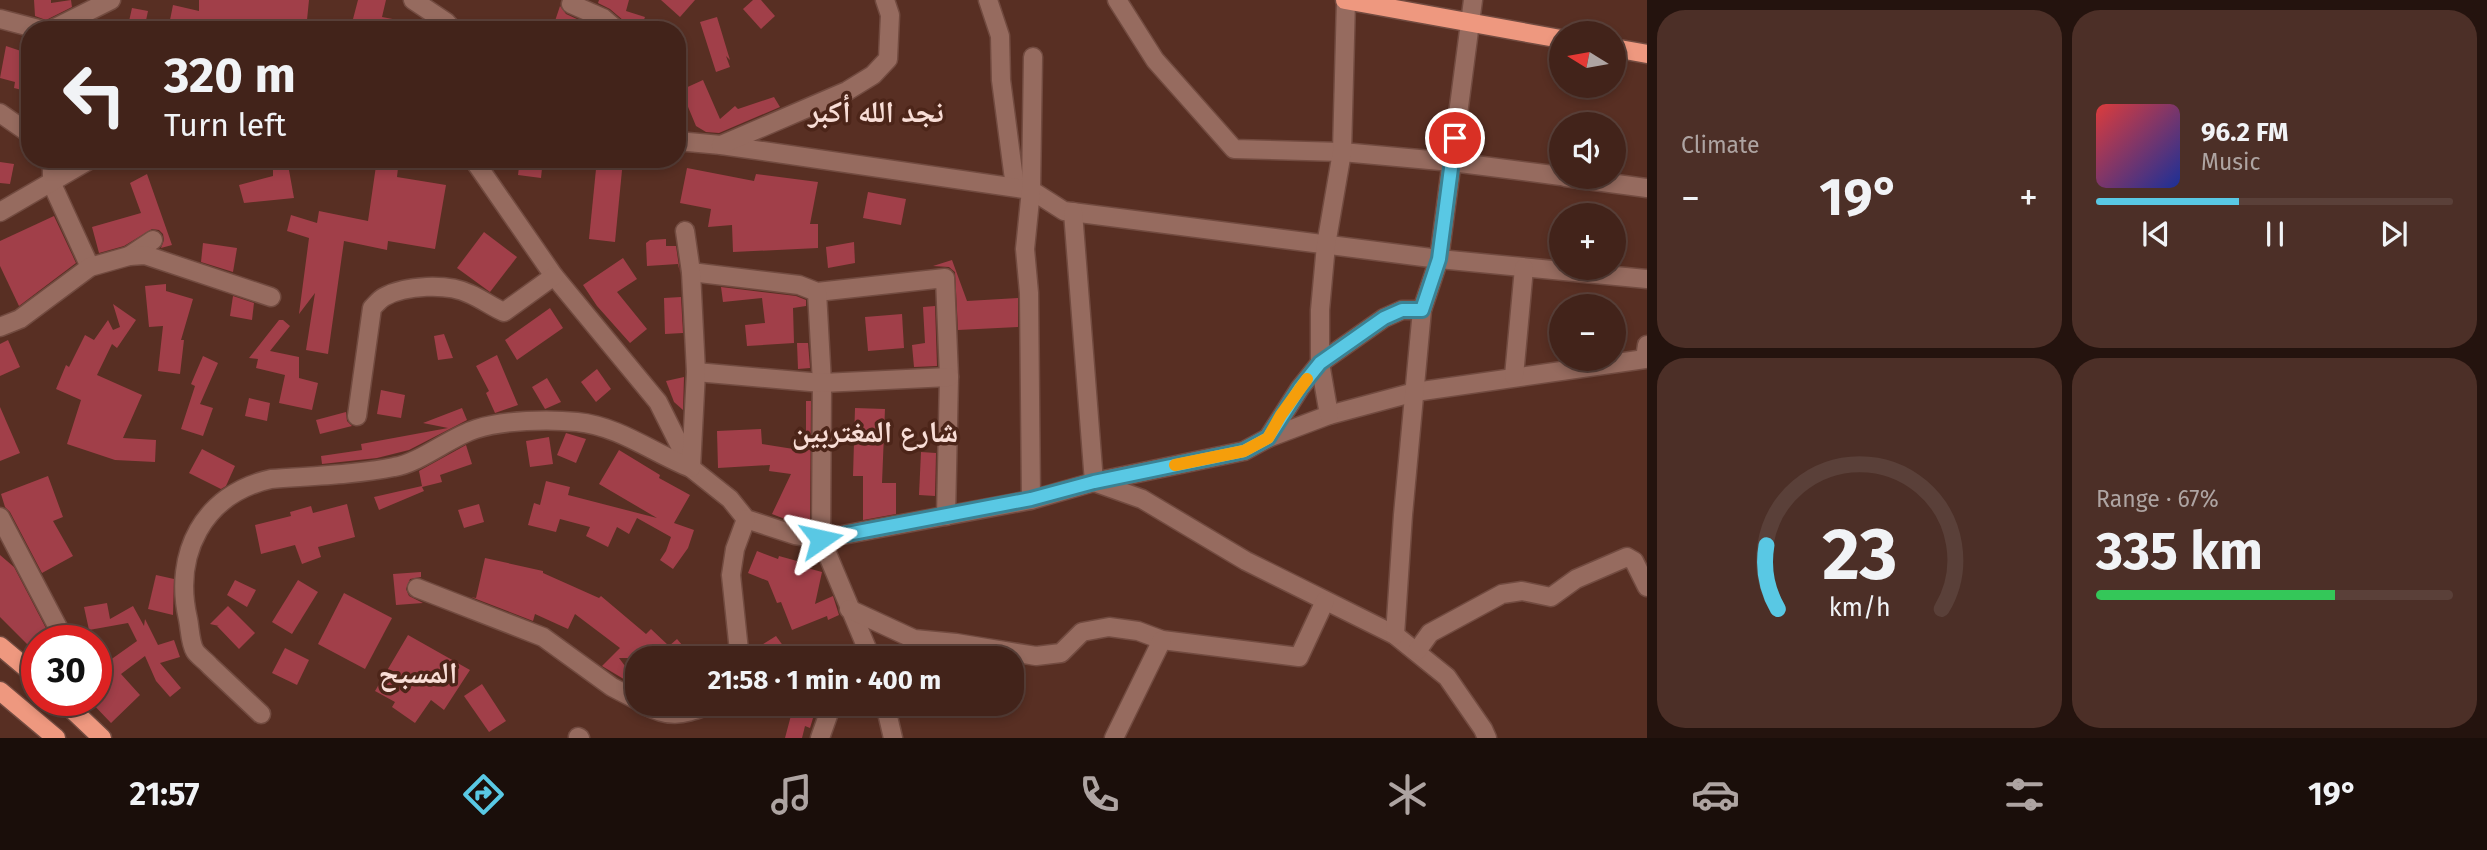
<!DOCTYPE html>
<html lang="en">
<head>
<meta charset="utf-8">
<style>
	:root { --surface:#42231a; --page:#4c2f27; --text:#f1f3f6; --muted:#aea4a2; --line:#5a4039; --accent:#59c8e4 }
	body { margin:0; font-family:"Fira Sans","Noto Naskh Arabic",sans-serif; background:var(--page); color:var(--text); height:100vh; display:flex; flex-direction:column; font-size:26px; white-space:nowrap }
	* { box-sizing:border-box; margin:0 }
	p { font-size:23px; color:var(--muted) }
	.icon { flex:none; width:38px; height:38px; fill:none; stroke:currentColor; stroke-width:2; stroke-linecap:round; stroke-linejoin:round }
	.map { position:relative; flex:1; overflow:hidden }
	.side { display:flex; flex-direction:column; gap:10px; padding:10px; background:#24130e; width:840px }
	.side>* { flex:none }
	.banner { position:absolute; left:21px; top:21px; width:665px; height:147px; border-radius:28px; box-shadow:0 4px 10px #0003,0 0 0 2px var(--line); background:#42231a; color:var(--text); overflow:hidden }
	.needle { width:46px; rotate:281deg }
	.controls { position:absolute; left:1549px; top:21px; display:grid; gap:14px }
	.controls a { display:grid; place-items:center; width:77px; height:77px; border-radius:50%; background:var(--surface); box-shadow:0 4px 10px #0003,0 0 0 2px var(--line); font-size:35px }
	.speed { position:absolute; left:21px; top:625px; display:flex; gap:14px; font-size:35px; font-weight:700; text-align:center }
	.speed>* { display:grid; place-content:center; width:91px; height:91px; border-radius:50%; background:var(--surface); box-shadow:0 4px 10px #0003,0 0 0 2px var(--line); line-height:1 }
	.speed .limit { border:10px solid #d22; background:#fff; color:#111 }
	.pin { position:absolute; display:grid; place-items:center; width:60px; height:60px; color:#fff; margin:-30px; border:4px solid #fff; border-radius:50%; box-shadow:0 2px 7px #0007 }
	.me { position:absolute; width:77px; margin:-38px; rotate:79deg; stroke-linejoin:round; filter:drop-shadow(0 0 5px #0008) }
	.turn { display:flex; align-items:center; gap:24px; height:147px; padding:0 28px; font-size:32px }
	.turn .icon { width:91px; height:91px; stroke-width:2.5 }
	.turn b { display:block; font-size:49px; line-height:60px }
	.big { font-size:52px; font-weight:700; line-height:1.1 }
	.side .widget { flex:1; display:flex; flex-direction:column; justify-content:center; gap:10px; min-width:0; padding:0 24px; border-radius:28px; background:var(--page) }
	.side .dial { align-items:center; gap:0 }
	.dial svg { height:182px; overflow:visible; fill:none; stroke:var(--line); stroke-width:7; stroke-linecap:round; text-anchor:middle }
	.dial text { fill:var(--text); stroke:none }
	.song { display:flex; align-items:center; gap:21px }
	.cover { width:84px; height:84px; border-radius:10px; background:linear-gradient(135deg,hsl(0 70% 55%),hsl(230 70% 35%)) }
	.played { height:7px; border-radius:4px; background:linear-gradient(90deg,var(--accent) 40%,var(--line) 40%) }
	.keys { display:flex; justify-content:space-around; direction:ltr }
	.heat { display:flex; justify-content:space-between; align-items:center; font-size:38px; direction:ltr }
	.charge { height:10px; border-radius:5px; background:linear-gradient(90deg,#34c759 67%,var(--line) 0) }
	.side .tiles { flex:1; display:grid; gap:10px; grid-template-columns:repeat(2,1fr) }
	.trip { position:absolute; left:625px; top:646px; width:399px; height:70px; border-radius:28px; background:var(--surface); box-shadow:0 4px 10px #0003,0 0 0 2px var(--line); font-weight:700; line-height:70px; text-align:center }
	.tab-bar { display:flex; height:112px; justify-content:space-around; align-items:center; background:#1a0e0a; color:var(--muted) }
	.tab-bar .icon { width:49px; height:49px }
	.tab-bar .current { color:var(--accent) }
	.tab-bar b { font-size:32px; color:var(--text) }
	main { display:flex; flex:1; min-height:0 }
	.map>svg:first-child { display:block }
	.building { fill:#a13f49 }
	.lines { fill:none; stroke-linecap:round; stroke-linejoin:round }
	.minor-casing { stroke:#724b40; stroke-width:21 }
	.major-casing { stroke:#724b40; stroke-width:21 }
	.minor { stroke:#966b5f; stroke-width:18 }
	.major { stroke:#ee987f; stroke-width:18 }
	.route-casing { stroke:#3a8294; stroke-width:18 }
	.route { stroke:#59c8e4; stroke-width:12 }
	.slow { stroke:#f59e0b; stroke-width:12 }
	.labels { text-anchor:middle; stroke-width:7; stroke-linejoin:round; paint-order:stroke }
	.district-label { font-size:30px; font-weight:bold; fill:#f8ddd6; stroke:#4c2519 }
</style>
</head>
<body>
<main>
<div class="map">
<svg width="1647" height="738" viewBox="0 0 1647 738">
	<rect width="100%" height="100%" fill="#582f23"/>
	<g class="building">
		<path d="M34,0H51V3L71,0L72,7L46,20L35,16Z"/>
		<path d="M199,0H309L306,30H237V27L214,25V28L210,27L209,30H168L173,5L199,11Z"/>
		<path d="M358,0H386L382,17L419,24L418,30H379V26L353,19Z"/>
		<path d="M599,0H629L626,11L645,17L640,30H628L624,21L610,9L598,3Z"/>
		<path d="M661,0H695L680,17Z"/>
		<path d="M753,0H761L775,16L761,29L743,9Z"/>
		<path d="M560,6L566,14L579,20L576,30L554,24Z"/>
		<path d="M132,8L148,11L144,30H127Z"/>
		<path d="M717,17L730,60L726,56L730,67L716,72L700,22Z"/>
		<path d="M6,46L30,54V92L14,88L15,82L0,78Z"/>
		<path d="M703,80L720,119L735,106L738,109L774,97L780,107L719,133L706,132L696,126L681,90Z"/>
		<path d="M273,159H287L294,198L244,203L239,185L273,176Z"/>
		<path d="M377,159H399L397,177L446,185L435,249L388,241L387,250L344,241L328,354L306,350L315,293L299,314L309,238L287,231L291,215L317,223L319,211L368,221Z"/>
		<path d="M520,159H543L541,178L518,175Z"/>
		<path d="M597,159L623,160L615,242L589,239Z"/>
		<path d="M0,162L14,164L10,184L0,183Z"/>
		<path d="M687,168L754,181L756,174L818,182L810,224H818V248L733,252L732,225L708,227L711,209L680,203Z"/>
		<path d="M147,174L172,245L161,248L164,240L163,234L159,230L152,229L124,246L99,253L92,227L141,213L130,183Z"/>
		<path d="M868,192L906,199L901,225L863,218Z"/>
		<path d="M54,216L76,263L19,306L0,266V241Z"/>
		<path d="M484,232L517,257L490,292L457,268Z"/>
		<path d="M666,239V246H676L680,273L678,264L647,266L646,243L650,240Z"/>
		<path d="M854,242L855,263L828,268L826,247Z"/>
		<path d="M203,243L237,248L233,272L201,262Z"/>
		<path d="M623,258L637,279L617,292L647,329L630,343L597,306L583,285Z"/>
		<path d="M952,260L967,301L1018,298V327L958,330L955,272L949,267L933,266Z"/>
		<path d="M166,284V291L193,299L181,340H184L180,374L158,371L163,326L149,327L145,286Z"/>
		<path d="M721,287L796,296L806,300V306L793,308L794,343L747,346L745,325L765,323L762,298L723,302Z"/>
		<path d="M233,296L254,303L252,320L230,316Z"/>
		<path d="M681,297L683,333L665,334L664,298Z"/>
		<path d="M113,304L136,320L117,348L112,344L97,375L142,395L123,438L156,440L155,462L115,460L67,444L81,400L56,389L66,365L69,367L85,335L94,340L108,320L113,330L120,327Z"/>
		<path d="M935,306L937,366L914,367L912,345L925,343L923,307Z"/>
		<path d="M550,308L563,328L517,360L505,340Z"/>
		<path d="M902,314L904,348L868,351L865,317Z"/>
		<path d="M279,320H283L290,326L270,351L299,357V378L318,383L312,410L279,403L285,375L256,368L258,359L249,358Z"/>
		<path d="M444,334L453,358L438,360L434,336Z"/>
		<path d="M8,340L20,367L0,376V344Z"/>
		<path d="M797,343H808L810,368L798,369Z"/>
		<path d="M497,355L518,405L495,413L486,393L489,391L476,366Z"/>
		<path d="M203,356L218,363L200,404L213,408L203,436L181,429L195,386L191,384Z"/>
		<path d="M597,369L611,389L596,402L581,382Z"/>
		<path d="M684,377L683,410L674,402L666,381Z"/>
		<path d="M547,378L561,402L545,409L532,387Z"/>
		<path d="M381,390L405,395L401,418L377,414Z"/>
		<path d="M249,398L270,403L267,421L245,416Z"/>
		<path d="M806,401H811L810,526L798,524L772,514L791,474L769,471L770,465L718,468L717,431L761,429L762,444L806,451Z"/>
		<path d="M0,407L20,453L0,461Z"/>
		<path d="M462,408L467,420L409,450L377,458L322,464L321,456L362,450L361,444L448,428L423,423Z"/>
		<path d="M855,408L885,409L882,483H896V514L863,520V476H853Z"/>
		<path d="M346,412L347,421L352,426L320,434L316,420Z"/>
		<path d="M566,433L586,439L576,463L557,455Z"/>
		<path d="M549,437L553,464L530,467L526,441Z"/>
		<path d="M466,445L472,464L440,475L442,482L422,487L424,491L379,510L374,497L422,486L419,471Z"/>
		<path d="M202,449L235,466L226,486L221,489L189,473Z"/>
		<path d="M619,450L660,475L659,478L690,495L674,523L694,530L688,548L673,569L660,560L666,551L671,537L637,518L629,534L617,527L608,547L586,536L590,527L560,519L556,532L528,525L534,503L540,505L546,481L570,487L568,495L657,518L599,484Z"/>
		<path d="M921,452L936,453L935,496L919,495Z"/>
		<path d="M48,476L63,517L53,521L73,556L42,573L10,512L5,507L1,494Z"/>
		<path d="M347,504L355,537L318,547L321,557L302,564L295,545L261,554L255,525L291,516L290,512L311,506L313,513Z"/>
		<path d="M479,504L484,522L464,528L458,510Z"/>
		<path d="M757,551L778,559L779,556L797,561L796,565L822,572L815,604L833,596L839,615L828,620L827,616L792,630L781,602L777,603L768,581L748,573Z"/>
		<path d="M0,555L14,567L51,638V640H37V654L0,617Z"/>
		<path d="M485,558L543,571V573L599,598L601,596L646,634L651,629L669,646L677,639L689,653L682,658H619L637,682V687L602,666L620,648L575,614L568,629L535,614L533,621L471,597L476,598Z"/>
		<path d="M421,572V577L410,579L406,589L409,596L423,603L396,605L393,574Z"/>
		<path d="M156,575L174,579L173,615L148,609Z"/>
		<path d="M235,580L256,590L247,607L227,595Z"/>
		<path d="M298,580L318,592L292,634L272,622Z"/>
		<path d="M344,593L392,618L365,669L318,644Z"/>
		<path d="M107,603L110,619L133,606L144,626L145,619L158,645L174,640L180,657L160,663L181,688L170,697L156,681L145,656L121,674L140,695L111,723L89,700H96V654L106,663L137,641L128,623L89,630L84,607Z"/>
		<path d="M228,606L255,633L239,649L217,626H219L210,624Z"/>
		<path d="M408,635L470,670L444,710L431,700L415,723L392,707L395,702L375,691Z"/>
		<path d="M776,636L792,658H770L760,646Z"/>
		<path d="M285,648L309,660L297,685L272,673Z"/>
		<path d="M482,684L506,721L489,732L464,696Z"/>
		<path d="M794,704L816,708L810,728L805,726L802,738H785Z"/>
	</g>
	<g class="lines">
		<g class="minor-casing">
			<g id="minor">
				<path d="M413,0L446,22L453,30"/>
				<path d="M988,0L1000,36L1001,80L1015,187"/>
				<path d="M1117,0L1155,60L1234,149L1342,152L1452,162L1561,176"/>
				<path d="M571,4L603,18L617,30"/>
				<path d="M0,19L42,30"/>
				<path d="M51,30L111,0"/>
				<path d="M0,113L30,134"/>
				<path d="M677,141L721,145L1031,190L1064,211L1439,259L1647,279"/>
				<path d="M721,145L847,91L873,75L888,59L890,15L885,0"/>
				<path d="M48,159L52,167V184L90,267"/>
				<path d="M473,159L554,276L658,402L691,468L730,499L746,519L795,535L821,539L1031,500L1094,482L1142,499L1246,561L1395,635L1447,677L1483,729L1487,738"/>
				<path d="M1565,177L1647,188"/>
				<path d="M0,212L91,159"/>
				<path d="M1073,212L1094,482L1244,451L1268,438L1329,415L1415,392L1645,359L1647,345"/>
				<path d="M129,256L153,240"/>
				<path d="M691,272L799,285L817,292L945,278L949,377L946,516"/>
				<path d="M817,292L822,383L821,539L871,658"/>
				<path d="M0,327L20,319L90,267L129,256L145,255L271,297"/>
				<path d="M696,372L822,383L949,377"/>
				<path d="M1514,376L1524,268"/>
				<path d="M1329,415L1320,363V310L1326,245L1342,152L1346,0"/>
				<path d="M357,416L372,308C376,304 380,299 384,297C405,285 448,283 470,294C482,299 492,307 504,312L554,276"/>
				<path d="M1268,438L1300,388L1320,363L1384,318L1402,310H1422"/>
				<path d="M1031,500L1029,293L1025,249L1031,190L1033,57"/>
				<path d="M0,517L64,639L62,640"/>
				<path d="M417,588L543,637L612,687L637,700"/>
				<path d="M849,609L914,639L956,643L1036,656L1061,653L1082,632L1109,627L1138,631L1162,640L1299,657L1325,601"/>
				<path d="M1395,635L1403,515L1422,310L1439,259L1473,0"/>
				<path d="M1417,651L1430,633L1502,594L1522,591L1551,597L1576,579L1627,557L1634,561L1647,587"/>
				<path d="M736,658L739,651L731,575L735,549L746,519"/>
				<path d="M643,704C672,720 683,714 713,704"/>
				<path d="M885,704L893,738"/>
				<path d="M261,714C244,698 227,682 210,666C206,661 198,656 195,651C190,643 190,628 188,619C173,554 203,494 271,479C311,476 354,475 394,467C420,463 450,437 476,429C504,420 549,419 577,422C619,426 653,453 691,468L696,372L691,272L685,231"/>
				<path d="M578,737L580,738"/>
				<path d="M820,738L832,704"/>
				<path d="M1114,738L1162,640"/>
			</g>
		</g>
		<g class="major-casing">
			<g id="major">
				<path d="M1345,0L1561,39"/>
				<path d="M1614,48L1647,54"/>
				<path d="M0,646L37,677"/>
				<path d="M0,691L56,738"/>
				<path d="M62,700L102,738"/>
			</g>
		</g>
		<use href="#minor" class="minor"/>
		<use href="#major" class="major"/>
	</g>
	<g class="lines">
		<g class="route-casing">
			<path id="route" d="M821,539L1031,499L1094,482L1244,451L1268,438L1300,388L1320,363L1384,318L1402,310H1422L1439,259L1455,138"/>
		</g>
		<use href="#route" class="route"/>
		<path class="slow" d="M1175,465L1244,451L1268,438L1281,415L1307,379"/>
	</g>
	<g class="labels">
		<g class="district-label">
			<text x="876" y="122">نجد الله أكبر</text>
			<text x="875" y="442">شارع المغتربين</text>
			<text x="418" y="683">المسبح</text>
		</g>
	</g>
</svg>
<div class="controls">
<a><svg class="needle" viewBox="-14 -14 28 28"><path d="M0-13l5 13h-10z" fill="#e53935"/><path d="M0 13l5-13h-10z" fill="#aea4a2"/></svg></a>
<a><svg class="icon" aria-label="sound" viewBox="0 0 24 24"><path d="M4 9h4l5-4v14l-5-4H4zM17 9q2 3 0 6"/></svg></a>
<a>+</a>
<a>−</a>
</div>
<div class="speed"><div class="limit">30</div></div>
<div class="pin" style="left:1455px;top:138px;background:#d93025"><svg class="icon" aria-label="arrive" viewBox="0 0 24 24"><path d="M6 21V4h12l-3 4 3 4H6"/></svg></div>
<svg class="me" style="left:821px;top:539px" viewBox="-20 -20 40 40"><path d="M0-17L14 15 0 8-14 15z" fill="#59c8e4" stroke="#fff" stroke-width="4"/></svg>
<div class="trip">21:58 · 1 min · 400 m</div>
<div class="banner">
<div class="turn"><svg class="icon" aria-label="left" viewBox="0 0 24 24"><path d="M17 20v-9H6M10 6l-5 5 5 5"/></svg><div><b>320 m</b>Turn left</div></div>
</div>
</div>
<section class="side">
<div class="tiles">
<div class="widget"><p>Climate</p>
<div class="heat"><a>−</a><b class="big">19°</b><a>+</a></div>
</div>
<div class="widget">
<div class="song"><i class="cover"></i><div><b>96.2 FM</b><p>Music</p></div></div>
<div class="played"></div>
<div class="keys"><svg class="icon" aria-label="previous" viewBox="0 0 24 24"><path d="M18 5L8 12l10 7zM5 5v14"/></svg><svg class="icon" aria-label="pause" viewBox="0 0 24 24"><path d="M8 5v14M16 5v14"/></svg><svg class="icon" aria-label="next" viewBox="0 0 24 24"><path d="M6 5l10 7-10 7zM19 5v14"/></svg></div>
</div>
<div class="widget dial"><svg viewBox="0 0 100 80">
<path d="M14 69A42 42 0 1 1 86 69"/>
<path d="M14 69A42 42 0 0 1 9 41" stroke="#59c8e4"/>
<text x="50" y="56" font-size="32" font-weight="700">23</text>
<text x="50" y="72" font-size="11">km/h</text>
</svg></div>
<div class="widget"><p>Range · 67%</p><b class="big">335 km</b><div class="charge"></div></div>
</div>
</section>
</main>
<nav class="tab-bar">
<b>21:57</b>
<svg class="icon current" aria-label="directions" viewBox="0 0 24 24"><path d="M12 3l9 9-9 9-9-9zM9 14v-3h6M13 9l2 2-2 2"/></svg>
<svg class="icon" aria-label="music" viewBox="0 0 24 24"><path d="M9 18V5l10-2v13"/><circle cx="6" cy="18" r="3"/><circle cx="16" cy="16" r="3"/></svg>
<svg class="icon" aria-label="phone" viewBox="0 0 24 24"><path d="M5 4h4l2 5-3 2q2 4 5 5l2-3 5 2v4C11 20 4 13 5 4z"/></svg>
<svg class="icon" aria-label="climate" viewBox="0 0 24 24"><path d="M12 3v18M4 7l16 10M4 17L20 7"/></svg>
<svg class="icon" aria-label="car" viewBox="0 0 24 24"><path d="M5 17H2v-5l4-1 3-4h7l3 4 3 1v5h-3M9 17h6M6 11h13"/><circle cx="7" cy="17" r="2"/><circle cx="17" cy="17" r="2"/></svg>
<svg class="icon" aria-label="filters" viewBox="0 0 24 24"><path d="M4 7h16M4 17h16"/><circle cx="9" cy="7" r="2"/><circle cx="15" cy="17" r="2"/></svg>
<b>19°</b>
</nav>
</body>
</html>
